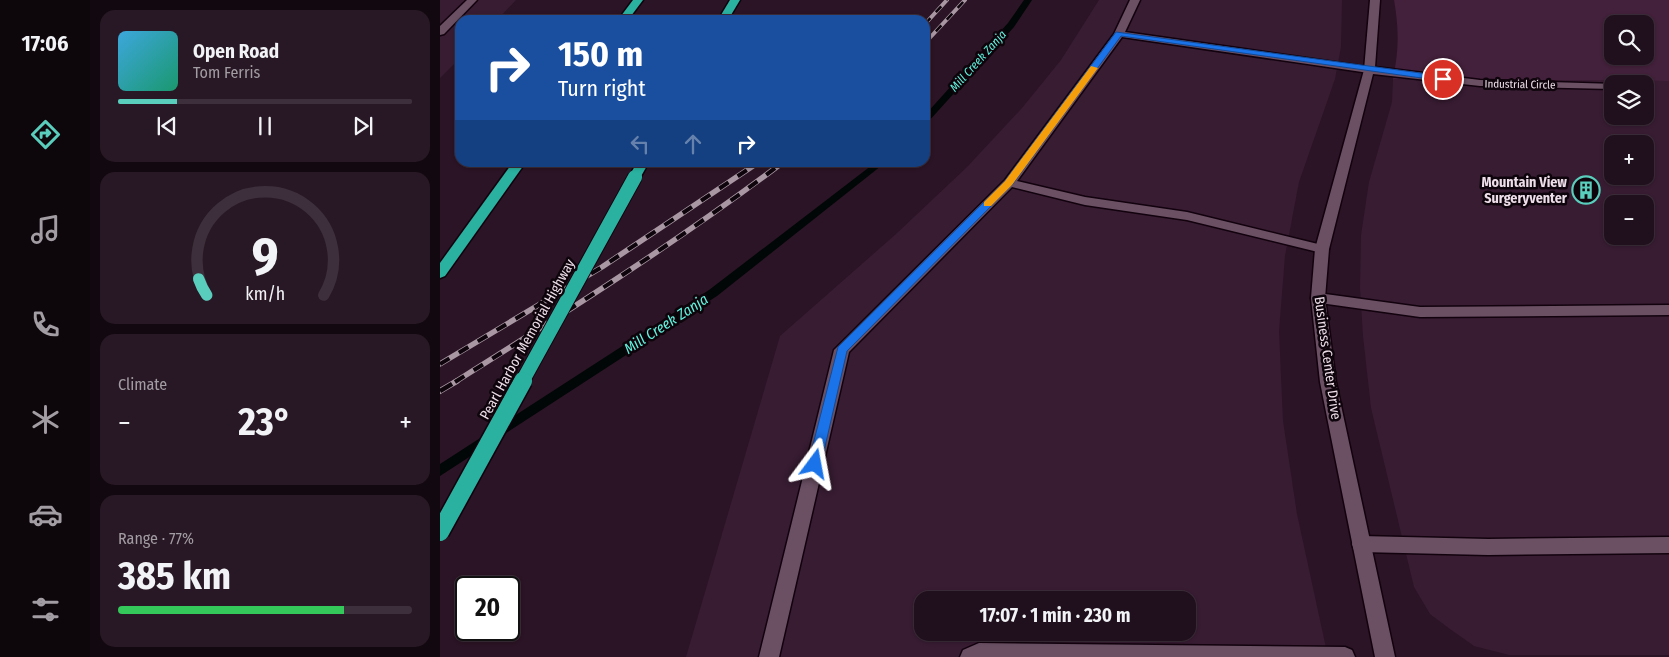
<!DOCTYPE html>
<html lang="en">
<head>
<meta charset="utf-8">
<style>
	:root { --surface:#200f1c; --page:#281825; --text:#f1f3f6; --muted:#a29ca3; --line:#3d2f3b; --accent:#5acebd }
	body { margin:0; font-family:"Fira Sans Condensed",sans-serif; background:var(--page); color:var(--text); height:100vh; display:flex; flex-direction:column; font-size:19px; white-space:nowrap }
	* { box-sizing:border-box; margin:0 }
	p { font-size:16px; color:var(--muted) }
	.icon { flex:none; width:28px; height:28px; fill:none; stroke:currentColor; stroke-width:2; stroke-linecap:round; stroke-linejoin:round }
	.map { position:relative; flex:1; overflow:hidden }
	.panel { display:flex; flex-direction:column; gap:10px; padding:10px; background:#12080f; width:350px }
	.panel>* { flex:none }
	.banner { position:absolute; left:15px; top:15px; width:475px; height:152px; border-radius:15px; box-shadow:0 1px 4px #0004,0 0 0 1px var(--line); background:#1a4fa0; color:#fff; overflow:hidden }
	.buttons { position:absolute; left:1164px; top:15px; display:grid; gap:10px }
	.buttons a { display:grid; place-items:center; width:50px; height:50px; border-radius:10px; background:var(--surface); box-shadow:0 1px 4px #0004,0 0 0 1px var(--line); font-size:25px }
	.speed { position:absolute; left:15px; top:576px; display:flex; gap:10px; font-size:25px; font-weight:700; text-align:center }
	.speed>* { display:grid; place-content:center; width:65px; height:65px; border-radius:50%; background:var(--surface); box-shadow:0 1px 4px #0004,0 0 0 1px var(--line); line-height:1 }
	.speed .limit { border:2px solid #111; border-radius:8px; background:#fff; color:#111 }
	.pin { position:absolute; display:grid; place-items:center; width:42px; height:42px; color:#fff; margin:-21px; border:2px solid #fff; border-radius:50%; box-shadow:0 1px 5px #0007 }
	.me { position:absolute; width:55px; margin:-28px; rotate:13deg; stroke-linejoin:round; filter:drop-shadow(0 0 4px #0008) }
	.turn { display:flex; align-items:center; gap:18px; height:105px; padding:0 20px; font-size:22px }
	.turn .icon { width:65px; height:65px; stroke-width:2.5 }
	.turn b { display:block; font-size:35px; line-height:42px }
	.lanes { display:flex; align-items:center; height:48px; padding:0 20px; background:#0003; justify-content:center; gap:25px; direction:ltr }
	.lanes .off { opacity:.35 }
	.big { font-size:38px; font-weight:700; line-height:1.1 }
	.panel .tile { flex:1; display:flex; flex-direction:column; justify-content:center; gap:8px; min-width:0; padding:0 18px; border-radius:15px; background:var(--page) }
	.panel .dial { align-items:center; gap:0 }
	.dial svg { height:130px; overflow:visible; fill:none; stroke:var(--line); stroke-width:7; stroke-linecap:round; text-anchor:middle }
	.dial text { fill:var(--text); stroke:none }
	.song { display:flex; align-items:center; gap:15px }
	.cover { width:60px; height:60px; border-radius:8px; background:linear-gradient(135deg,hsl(200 70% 55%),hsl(160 70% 35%)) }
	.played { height:5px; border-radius:2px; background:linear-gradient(90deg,var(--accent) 20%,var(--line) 20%) }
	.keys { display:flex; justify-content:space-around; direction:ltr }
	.heat { display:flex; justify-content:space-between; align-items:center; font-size:28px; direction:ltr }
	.charge { height:8px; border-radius:4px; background:linear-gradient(90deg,#34c759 77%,var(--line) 0) }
	.trip { position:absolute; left:474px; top:591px; width:282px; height:50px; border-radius:15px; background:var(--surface); box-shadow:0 1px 4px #0004,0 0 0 1px var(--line); font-weight:700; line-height:50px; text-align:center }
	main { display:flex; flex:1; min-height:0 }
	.tabs { display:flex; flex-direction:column; width:90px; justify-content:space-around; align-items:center; background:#0d060b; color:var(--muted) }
	.tabs .icon { width:35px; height:35px }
	.tabs .on { color:var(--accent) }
	.tabs b { font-size:22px; color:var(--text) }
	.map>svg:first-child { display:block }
	.built { fill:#381c32; fill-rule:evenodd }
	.green { fill:#43203b; fill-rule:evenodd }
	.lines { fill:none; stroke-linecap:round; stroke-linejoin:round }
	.stream { fill:#000706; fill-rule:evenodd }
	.lane-casing { stroke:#12020e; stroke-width:3 }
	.street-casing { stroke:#12020e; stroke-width:3 }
	.highway-casing { stroke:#12020e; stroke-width:3 }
	.lane { fill:#6b5064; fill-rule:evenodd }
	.street { fill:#6b5064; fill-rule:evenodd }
	.highway { fill:#2ab19f; fill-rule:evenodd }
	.rail-far2-casing { stroke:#a997a4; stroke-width:4 }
	.rail-far1-casing { stroke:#a997a4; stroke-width:5.5 }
	.rail-casing { stroke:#a997a4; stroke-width:6 }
	.rail-far2 { stroke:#0d050b; stroke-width:2.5; stroke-dasharray:8; stroke-linecap:butt }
	.rail-far1 { stroke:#0d050b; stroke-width:4; stroke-dasharray:11; stroke-linecap:butt }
	.rail { stroke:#0d050b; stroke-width:4.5; stroke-dasharray:14; stroke-linecap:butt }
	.highway-bridge-far1-casing { stroke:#12020e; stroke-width:16; stroke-linecap:butt }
	.highway-bridge-casing { stroke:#12020e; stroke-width:21; stroke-linecap:butt }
	.highway-bridge-far1 { stroke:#2ab19f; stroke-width:14 }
	.highway-bridge { stroke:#2ab19f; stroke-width:18 }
	.route { fill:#1a73e8; stroke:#114b97 }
	.slow { fill:#f59e0b }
	.labels { text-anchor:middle; stroke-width:5; stroke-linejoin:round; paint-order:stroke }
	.far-street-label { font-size:11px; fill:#eedee9; stroke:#0d050b }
	.far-water-label { font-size:12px; font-style:italic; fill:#61f2dd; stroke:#0d050b }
	.poi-label { font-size:14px; font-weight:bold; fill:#eedee9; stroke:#0d050b; text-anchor:end }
	.street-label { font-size:14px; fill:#eedee9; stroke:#0d050b }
	.water-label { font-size:15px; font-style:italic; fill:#61f2dd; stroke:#0d050b }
</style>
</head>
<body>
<main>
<nav class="tabs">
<b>17:06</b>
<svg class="icon on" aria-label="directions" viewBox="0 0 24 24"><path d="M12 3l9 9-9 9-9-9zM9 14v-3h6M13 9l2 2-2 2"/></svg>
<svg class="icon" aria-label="music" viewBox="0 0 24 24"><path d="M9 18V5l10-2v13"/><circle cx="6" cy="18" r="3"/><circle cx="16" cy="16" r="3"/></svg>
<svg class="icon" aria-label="phone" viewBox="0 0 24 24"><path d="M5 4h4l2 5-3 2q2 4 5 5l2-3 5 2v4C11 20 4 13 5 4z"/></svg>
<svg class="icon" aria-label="climate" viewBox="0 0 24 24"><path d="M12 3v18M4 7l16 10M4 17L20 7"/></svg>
<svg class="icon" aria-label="car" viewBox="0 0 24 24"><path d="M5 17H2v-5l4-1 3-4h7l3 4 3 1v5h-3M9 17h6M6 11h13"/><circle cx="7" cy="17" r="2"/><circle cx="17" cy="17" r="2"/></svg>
<svg class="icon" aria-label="filters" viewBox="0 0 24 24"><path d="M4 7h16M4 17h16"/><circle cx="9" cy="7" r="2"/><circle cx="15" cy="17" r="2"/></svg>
</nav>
<section class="panel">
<div class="tile">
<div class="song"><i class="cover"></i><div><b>Open Road</b><p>Tom Ferris</p></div></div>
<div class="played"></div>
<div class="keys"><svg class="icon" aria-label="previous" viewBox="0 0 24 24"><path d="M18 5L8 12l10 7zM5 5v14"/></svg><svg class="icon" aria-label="pause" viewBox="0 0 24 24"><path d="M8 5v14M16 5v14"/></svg><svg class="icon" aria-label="next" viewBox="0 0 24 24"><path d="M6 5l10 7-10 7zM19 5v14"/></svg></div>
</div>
<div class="tile dial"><svg viewBox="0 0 100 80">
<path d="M14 69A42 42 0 1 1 86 69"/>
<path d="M14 69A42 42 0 0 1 9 59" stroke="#5acebd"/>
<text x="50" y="56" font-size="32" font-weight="700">9</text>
<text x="50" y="72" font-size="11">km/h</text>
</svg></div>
<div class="tile"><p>Climate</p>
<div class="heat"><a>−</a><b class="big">23°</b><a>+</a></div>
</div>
<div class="tile"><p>Range · 77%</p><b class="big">385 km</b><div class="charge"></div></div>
</section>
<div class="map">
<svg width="1229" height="657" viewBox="0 0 1229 657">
	<rect width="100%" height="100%" fill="#2b1425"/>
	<g class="built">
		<path d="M0,0H76L57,20H20V58L0,78Z"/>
		<path d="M659,0H902L901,47L895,79L859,182L845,256L839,331L843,421L857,514L888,657H246L340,336L456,234L527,167L582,108L621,60ZM482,600H748V632H482Z"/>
		<path d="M953,79L1229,81V655H1069L1034,646L1010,629L990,614L974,587L931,408L923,336L920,288L921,235L929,182L952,102ZM1172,84H1205V116H1172ZM1172,144H1205V176H1172ZM1172,204H1205V236H1172Z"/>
	</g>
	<path class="green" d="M954,0H1229V81L953,79C959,49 959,29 954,0ZM1172,24H1205V56H1172Z"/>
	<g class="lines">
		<g class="stream">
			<path d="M584,0H592L574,27L488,122L485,123V115L568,23Z"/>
			<path d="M436,162H446L277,296L0,476V464L269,290Z"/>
		</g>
		<g class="lane-casing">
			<g id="lane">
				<path d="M27,0H37L4,34L0,35V26Z"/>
				<path d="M690,0H700L685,32L929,67L934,70L929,73L682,37L577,181L645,197L747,212L882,245L889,249L882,253L747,220L645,205L572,187L409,352L339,657H319L394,350L565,180L674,34Z"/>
				<path d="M878,293L980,307L1229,305V315L980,317L873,302L871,298L873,294Z"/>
				<path d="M921,536L1048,539L1229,537V553L1048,555L921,552L914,550L912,544L914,538Z"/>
				<path d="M539,643L905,647L912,650L915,657H520L523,650Z"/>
			</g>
		</g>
		<g class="street-casing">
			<path id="street" d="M930,0H940L935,67L1040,80L1176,84H1172V89L1040,86L933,74L889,249L885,298L896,382L955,657H935L880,382L871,298L875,249L924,70Z"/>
		</g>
		<g class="highway-casing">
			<g id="highway">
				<path d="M193,0H203L188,20H178Z"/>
				<path d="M290,0H300L288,20H278Z"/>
				<path d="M73,162H86L5,276L0,278V263Z"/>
				<path d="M197,162H209L199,180L195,181L189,177Z"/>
			</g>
		</g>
		<use href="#lane" class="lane"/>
		<use href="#street" class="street"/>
		<use href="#highway" class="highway"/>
		<g class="rail-far2-casing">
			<g id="rail-far2">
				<path d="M485,24L507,0"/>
				<path d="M485,43L525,0"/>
				<path d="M311,167L319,162"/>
				<path d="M337,167L344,162"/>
			</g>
		</g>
		<g class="rail-far1-casing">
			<g id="rail-far1">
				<path d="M0,364L162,267L313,166"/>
				<path d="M15,382C125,313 234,244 338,166"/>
			</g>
		</g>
		<g class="rail-casing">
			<path id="rail" d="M0,391L17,381"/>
		</g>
		<use href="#rail-far2" class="rail-far2"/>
		<use href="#rail-far1" class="rail-far1"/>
		<use href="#rail" class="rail"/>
		<g class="highway-bridge-far1-casing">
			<path id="highway-bridge-far1" d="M82,382L195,177"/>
		</g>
		<g class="highway-bridge-casing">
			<path id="highway-bridge" d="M0,532L83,381"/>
		</g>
		<use href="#highway-bridge-far1" class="highway-bridge-far1"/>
		<use href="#highway-bridge" class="highway-bridge"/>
	</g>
	<path class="route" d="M676,32L1003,76L1007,79L1003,81L681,36L572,185L407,351L381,464L379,468H370L368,464L398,347L565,181Z"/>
	<path class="slow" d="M651,66L658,68L572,185L551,206H544V202L565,181Z"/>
	<defs>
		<g id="building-ring" transform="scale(1.4375)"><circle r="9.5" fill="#0d050b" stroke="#5acebd" stroke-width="1.5"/><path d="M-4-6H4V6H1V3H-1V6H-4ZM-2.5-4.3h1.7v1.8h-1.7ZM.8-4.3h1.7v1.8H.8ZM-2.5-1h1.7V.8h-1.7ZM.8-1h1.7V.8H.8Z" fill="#5acebd"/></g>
	</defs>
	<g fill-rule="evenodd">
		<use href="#building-ring" x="1146" y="190"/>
	</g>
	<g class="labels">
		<g class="far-street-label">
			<text transform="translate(1080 84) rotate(1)" y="4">Industrial Circle</text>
		</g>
		<g class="far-water-label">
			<text transform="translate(538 61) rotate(-48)" y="4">Mill Creek Zanja</text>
		</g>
		<g class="poi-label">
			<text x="1127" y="187">Mountain View<tspan x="1127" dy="16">Surgeryventer</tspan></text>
		</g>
		<g class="street-label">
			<text transform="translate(87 339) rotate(-61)" y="5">Pearl Harbor Memorial Highway</text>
			<text transform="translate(888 358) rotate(82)" y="5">Business Center Drive</text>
		</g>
		<g class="water-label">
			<text transform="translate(226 324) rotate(-33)" y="5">Mill Creek Zanja</text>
		</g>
	</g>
</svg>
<div class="buttons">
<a><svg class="icon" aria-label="search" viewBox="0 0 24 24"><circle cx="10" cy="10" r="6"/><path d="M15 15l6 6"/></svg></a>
<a><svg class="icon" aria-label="layers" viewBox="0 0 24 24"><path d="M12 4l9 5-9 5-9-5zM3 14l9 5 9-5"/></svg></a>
<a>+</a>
<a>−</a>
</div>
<div class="speed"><div class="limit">20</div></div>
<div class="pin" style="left:1003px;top:79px;background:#d93025"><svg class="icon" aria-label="arrive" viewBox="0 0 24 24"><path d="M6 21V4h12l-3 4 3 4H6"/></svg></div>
<svg class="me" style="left:375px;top:464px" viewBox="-20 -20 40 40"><path d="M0-17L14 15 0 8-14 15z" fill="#1a73e8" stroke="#fff" stroke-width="4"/></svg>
<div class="trip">17:07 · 1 min · 230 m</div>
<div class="banner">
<div class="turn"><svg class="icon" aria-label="right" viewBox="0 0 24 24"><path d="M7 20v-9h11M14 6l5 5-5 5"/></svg><div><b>150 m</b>Turn right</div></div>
<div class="lanes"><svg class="icon off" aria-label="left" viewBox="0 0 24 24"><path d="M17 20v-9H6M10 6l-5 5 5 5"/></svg><svg class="icon off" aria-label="ahead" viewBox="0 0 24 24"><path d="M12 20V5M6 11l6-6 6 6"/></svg><svg class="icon" aria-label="right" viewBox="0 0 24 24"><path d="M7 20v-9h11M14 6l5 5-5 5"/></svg></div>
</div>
</div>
</main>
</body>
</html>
